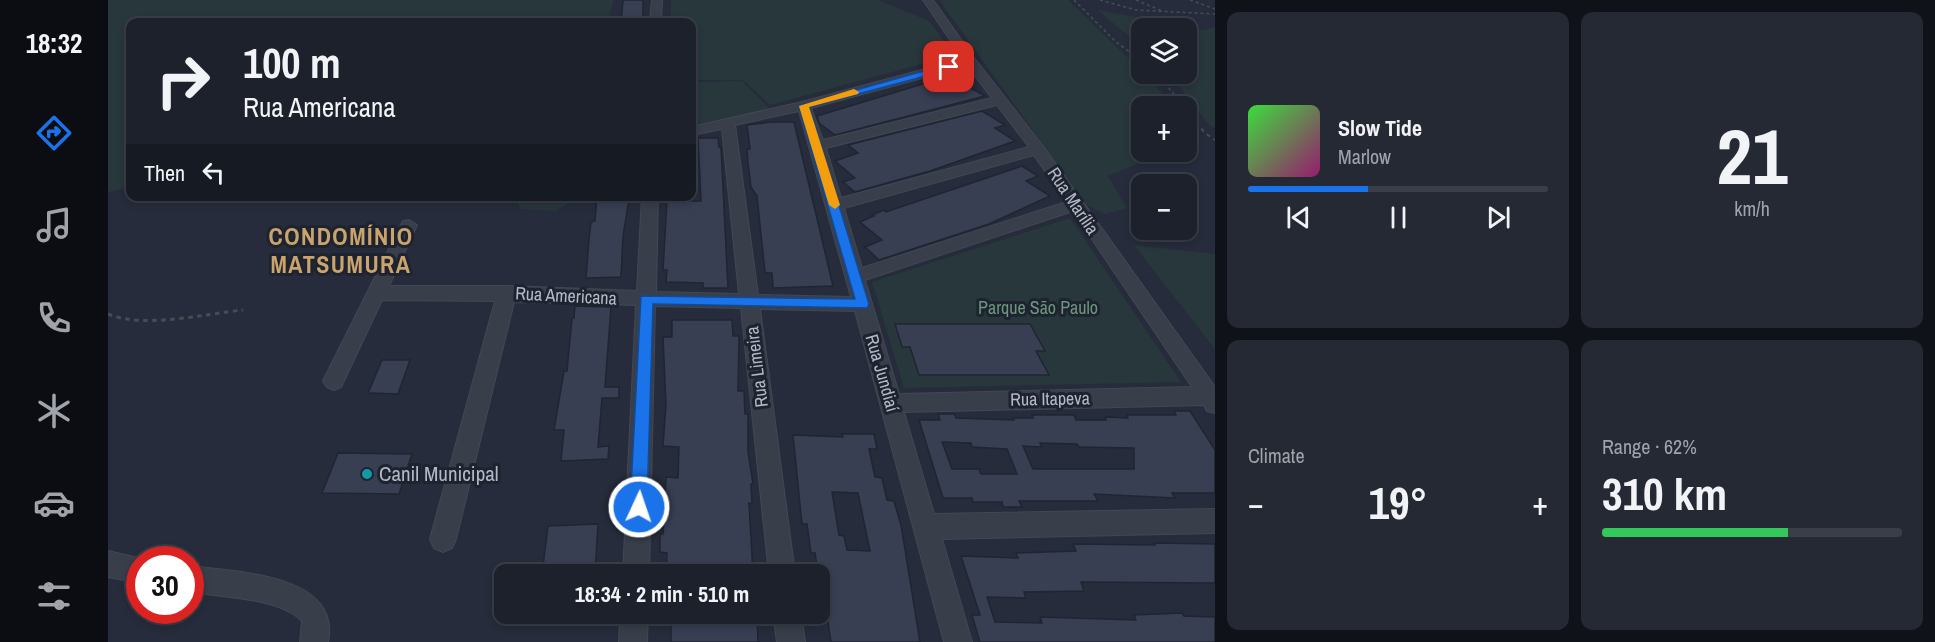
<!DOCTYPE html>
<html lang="en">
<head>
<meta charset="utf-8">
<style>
	:root { --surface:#1c212c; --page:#252934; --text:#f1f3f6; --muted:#a0a3a9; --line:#3a3e48; --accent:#1a73e8 }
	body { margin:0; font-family:"Archivo Narrow",sans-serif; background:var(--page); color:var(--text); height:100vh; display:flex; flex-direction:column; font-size:22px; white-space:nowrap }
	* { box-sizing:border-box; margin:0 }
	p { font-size:20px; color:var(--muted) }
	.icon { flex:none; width:33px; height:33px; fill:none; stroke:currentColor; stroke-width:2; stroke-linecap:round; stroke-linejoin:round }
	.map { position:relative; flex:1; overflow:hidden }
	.details { display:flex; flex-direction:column; gap:12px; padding:12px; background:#0f1218; width:720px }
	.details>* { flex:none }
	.banner { position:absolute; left:18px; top:18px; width:570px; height:183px; border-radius:12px; box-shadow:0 3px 9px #0003,0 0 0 2px var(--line); background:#1c212c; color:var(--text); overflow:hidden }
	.tools { position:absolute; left:1023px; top:18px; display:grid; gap:12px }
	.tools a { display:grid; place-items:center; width:66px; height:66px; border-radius:12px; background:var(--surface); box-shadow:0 3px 9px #0003,0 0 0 2px var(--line); font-size:30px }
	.speed { position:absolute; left:18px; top:546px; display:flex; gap:12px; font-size:30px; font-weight:700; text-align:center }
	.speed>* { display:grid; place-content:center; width:78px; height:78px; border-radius:50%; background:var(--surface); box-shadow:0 3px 9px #0003,0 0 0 2px var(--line); line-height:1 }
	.speed .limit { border:9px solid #d22; background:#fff; color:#111 }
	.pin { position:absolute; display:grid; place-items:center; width:51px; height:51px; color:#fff; margin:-26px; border-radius:12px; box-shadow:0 3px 9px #0006 }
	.me { position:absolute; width:66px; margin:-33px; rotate:3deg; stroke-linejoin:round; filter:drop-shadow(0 0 4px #0008) }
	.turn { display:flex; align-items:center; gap:21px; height:126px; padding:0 18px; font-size:27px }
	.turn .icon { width:78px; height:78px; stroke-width:2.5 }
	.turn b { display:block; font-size:42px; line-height:51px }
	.then { display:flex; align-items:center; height:57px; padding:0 18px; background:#0003; gap:12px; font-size:22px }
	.big { font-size:45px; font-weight:800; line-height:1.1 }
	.details .tile { flex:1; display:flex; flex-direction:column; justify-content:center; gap:9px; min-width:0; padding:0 21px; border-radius:12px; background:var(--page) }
	.details .dial { align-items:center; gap:0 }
	.dial b { font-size:78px; line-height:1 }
	.song { display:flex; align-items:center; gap:18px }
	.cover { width:72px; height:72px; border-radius:9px; background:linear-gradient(135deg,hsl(120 70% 55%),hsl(320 70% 35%)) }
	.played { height:6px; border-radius:3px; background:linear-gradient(90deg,var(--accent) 40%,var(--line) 40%) }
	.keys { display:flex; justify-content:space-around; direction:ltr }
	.heat { display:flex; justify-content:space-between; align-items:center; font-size:33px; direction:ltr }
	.charge { height:9px; border-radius:4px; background:linear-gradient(90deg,#34c759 62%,var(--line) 0) }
	.details .tiles { flex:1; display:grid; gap:12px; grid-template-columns:repeat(2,1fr) }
	.trip { position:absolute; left:386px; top:564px; width:336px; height:60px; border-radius:12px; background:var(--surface); box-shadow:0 3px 9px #0003,0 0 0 2px var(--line); font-weight:800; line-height:60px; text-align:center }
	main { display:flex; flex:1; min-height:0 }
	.dock { display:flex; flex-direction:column; width:108px; justify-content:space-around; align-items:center; background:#0b0d12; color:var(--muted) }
	.dock .icon { width:42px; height:42px }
	.dock .selected { color:var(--accent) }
	.dock b { font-size:27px; color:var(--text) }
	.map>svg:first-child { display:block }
	.green { fill:#28373c }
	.building { fill:#383f52; stroke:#202532; stroke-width:1.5; fill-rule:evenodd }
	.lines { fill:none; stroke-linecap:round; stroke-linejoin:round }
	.minor-casing { stroke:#424754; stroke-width:2 }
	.path-far2 { stroke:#415054; stroke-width:1.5; stroke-dasharray:3 3; stroke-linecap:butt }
	.path-far1 { stroke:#415054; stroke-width:2; stroke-dasharray:4 4; stroke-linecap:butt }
	.path { stroke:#415054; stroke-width:3; stroke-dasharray:4.5 4.5; stroke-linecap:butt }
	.minor { fill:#393e4b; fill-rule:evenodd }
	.route { fill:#1a73e8; stroke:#114b97; stroke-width:1.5 }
	.slow { fill:#f59e0b }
	.culture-dot { fill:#0f9aa8; stroke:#1e2330; stroke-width:2 }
	.labels { text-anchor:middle; stroke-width:6; stroke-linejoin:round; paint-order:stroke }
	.street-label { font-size:18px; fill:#b5b9c7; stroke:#1e2330 }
	.park-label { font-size:18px; fill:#6e957d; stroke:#1e2330 }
	.near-poi-label { font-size:21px; fill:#b5b9c7; stroke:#1e2330; text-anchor:start }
	.district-label { font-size:24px; font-weight:bold; letter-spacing:1.5px; fill:#cba36c; stroke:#1e2330 }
</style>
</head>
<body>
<main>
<nav class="dock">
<b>18:32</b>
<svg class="icon selected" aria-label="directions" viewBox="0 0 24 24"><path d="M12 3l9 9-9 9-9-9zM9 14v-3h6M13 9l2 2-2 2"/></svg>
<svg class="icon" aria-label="music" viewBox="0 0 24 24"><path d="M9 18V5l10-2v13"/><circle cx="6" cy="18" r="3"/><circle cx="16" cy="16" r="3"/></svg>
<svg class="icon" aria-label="phone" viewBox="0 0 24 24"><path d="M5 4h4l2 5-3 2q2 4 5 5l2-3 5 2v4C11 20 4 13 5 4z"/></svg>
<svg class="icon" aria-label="climate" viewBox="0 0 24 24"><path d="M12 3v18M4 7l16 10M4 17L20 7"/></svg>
<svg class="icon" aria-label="car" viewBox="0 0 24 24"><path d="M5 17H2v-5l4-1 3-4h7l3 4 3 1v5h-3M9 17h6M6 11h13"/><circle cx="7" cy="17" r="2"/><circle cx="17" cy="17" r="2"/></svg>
<svg class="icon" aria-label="filters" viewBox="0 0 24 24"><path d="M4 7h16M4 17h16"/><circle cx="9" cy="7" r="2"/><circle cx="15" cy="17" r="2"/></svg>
</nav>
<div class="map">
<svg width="1107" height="642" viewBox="0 0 1107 642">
	<rect width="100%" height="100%" fill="#262c3b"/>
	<g class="green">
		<path d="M0,0H506L499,22H22V187L0,192Z"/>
		<path d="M563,0H770L821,21L839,45L836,58L662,105L635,80H584V22H563Z"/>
		<path d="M831,0H960L1045,82L1064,106H1034V152H1057L1000,176L1019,208L997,214L979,205Z"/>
		<path d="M990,10L1096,30L1107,27V128L1102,126L1061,74H1078V28H1034L1033,47Z"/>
		<path d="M634,81L665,112L584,130V82Z"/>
		<path d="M408,197V196L470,197L448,211L412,209Z"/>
		<path d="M962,218L1073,382L796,388L764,282Z"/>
		<path d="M1026,245L1107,254V349Z"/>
	</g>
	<g class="building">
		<path d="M515,0H535V22H513Z"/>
		<path d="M841,76L877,96L727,135L711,123L709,116Z"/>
		<path d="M874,111L897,125L887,128L907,141L822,171L747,192L735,182L747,178L727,161L750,153L740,145Z"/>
		<path d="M663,122H686L725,286L665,288L664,273H657L649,196L643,187L640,163L639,149H642L639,125Z"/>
		<path d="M590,138H610L611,147H613L620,288H595V283L558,282L559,270H555L559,201H593Z"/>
		<path d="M914,166L930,176L918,181L942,196L881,224L771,260L757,247L774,240L752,222L766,216L764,215L776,210L778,212Z"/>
		<path d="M489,196L521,199L515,236L513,277L478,278L481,239L483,222L487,221Z"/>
		<path d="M467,306L503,307L497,387H511V398H494L490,447L501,446L500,459L453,461L456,430H446L456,371H459L464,318H466Z"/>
		<path d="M564,320H624L625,336H631L630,391H636L637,414H640V452L645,484H643L644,504L641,503L645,574H558L559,553L552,552V534H555L558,477L570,478L571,447L555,446L558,405L555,337H564Z"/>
		<path d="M787,324H922L937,351H928L941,375H811L802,347H794Z"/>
		<path d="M274,360H302L290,394L260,393Z"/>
		<path d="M1066,411H1082L1107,450V493H1064L1067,498L986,494L990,501H911L914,507H895L894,502H865L864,498H835L811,420H832L830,414H846L848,418L906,420L905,418H925L924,415H966L968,420H998L997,417L1020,418L1019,415H1068ZM834,442L863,443L864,447L899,449L909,474H873L871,469H844ZM932,443L969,444L971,447L1026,448V469H925L915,446L934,447Z"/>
		<path d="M734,434H766L769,449H761L767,477L774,478L779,500L786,501L793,525L812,642H723L719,615H716L707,553H703L699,524H694L685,435L735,437ZM724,492L750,493L762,551L739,550L736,536L731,535Z"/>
		<path d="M230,453L304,454L291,494L214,493Z"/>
		<path d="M490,524L487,574H434L440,526Z"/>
		<path d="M1046,543L1107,544V583L973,582L976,591L916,592L918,598L879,597L887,622L934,623L932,617L1028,620L1026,615L1074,613L1076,616L1107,617V642H872L864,615H872L853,556L910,558L908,553L968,551L965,544L1047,545Z"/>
		<path d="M563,614H649L650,642H563Z"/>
	</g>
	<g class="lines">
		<g class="minor-casing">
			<g id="minor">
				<path d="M544,0H554L553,22H542Z"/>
				<path d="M815,0H825L866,58L935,146L1107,387V413L1099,411L1096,405L796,412L826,514L1107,509V533L834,539L864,642H836L747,311L652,309L687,574H661L633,308L547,306L541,574H515L528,305L406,302L348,539L344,548L335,552L326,548L322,539L387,301L274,300L233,387L226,390L219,387L215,381L295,221L301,220L309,225L281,286H399L529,291L534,196H550L548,292L631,294L614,129L584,135V127L694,102L855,59ZM859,66L884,98L715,140L703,108ZM889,105L921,147L733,198L718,148ZM691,111L743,297L650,295L627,125ZM926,155L958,202L754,268L736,208ZM965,211L1084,387L791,394L757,280Z"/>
				<path d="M0,551L39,560H32V583L0,577Z"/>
				<path d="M82,566C128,572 234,574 220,642H192L194,621C173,598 113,597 82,592Z"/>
				<path d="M512,614H540L539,642H511Z"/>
				<path d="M665,614H693L697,642H669Z"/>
			</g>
		</g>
		<g class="path-far2">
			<path d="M966,0L1008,42L1034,61"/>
			<path d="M992,0L1028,10L1107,14"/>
			<path d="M1028,0L1054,11"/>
			<path d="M1082,0L1107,9"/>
			<path d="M1049,74L1076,106"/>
		</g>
		<path class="path-far1" d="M1078,110L1097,133L1107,140"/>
		<path class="path" d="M0,314C36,329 96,314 135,310"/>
		<use href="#minor" class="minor"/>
	</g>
	<path class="route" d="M841,64L844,69L701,107L761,304L759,308L545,304L539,507L537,513L531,515L524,513L522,507L533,296L747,299L691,106Z"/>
	<path class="slow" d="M746,89L751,92L750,94L701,107L732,205L727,209L721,205L691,106Z"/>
	<circle class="culture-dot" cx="259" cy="474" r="6"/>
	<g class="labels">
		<g class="street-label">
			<text transform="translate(965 201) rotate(56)" y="6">Rua Marília</text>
			<text transform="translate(458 296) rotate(3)" y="6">Rua Americana</text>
			<text transform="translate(649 367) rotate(-97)" y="6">Rua Limeira</text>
			<text transform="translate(774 373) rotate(74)" y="6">Rua Jundiaí</text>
			<text transform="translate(942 399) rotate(-1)" y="6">Rua Itapeva</text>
		</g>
		<g class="park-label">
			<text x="930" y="314">Parque São Paulo</text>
		</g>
		<g class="near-poi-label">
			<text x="271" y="481">Canil Municipal</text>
		</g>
		<g class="district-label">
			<text x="233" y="245">CONDOMÍNIO<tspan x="233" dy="28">MATSUMURA</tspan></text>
		</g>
	</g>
</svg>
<div class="tools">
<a><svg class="icon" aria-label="layers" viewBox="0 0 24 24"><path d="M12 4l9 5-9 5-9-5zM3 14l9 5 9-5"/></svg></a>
<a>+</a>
<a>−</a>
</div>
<div class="speed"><div class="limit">30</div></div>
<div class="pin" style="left:841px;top:67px;background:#d93025"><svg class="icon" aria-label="arrive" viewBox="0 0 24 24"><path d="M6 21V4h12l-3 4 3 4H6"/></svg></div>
<svg class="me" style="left:531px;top:507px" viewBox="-20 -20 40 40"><circle r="17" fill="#1a73e8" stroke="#fff" stroke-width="3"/><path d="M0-11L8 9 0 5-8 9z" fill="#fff"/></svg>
<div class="trip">18:34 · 2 min · 510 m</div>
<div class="banner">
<div class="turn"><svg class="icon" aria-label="right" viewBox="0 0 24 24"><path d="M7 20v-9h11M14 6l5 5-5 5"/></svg><div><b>100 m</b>Rua Americana</div></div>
<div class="then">Then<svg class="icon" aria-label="left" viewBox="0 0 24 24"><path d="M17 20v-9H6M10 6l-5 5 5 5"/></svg></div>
</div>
</div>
<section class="details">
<div class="tiles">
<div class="tile">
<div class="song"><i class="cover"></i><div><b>Slow Tide</b><p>Marlow</p></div></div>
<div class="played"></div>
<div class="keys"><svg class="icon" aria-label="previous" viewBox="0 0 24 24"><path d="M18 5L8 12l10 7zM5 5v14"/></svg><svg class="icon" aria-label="pause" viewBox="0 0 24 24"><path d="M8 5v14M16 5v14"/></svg><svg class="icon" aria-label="next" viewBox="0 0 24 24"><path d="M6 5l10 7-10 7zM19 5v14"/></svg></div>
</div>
<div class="tile dial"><b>21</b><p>km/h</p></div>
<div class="tile"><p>Climate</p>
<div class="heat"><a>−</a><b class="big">19°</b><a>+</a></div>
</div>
<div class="tile"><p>Range · 62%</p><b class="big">310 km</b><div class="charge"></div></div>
</div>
</section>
</main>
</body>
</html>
